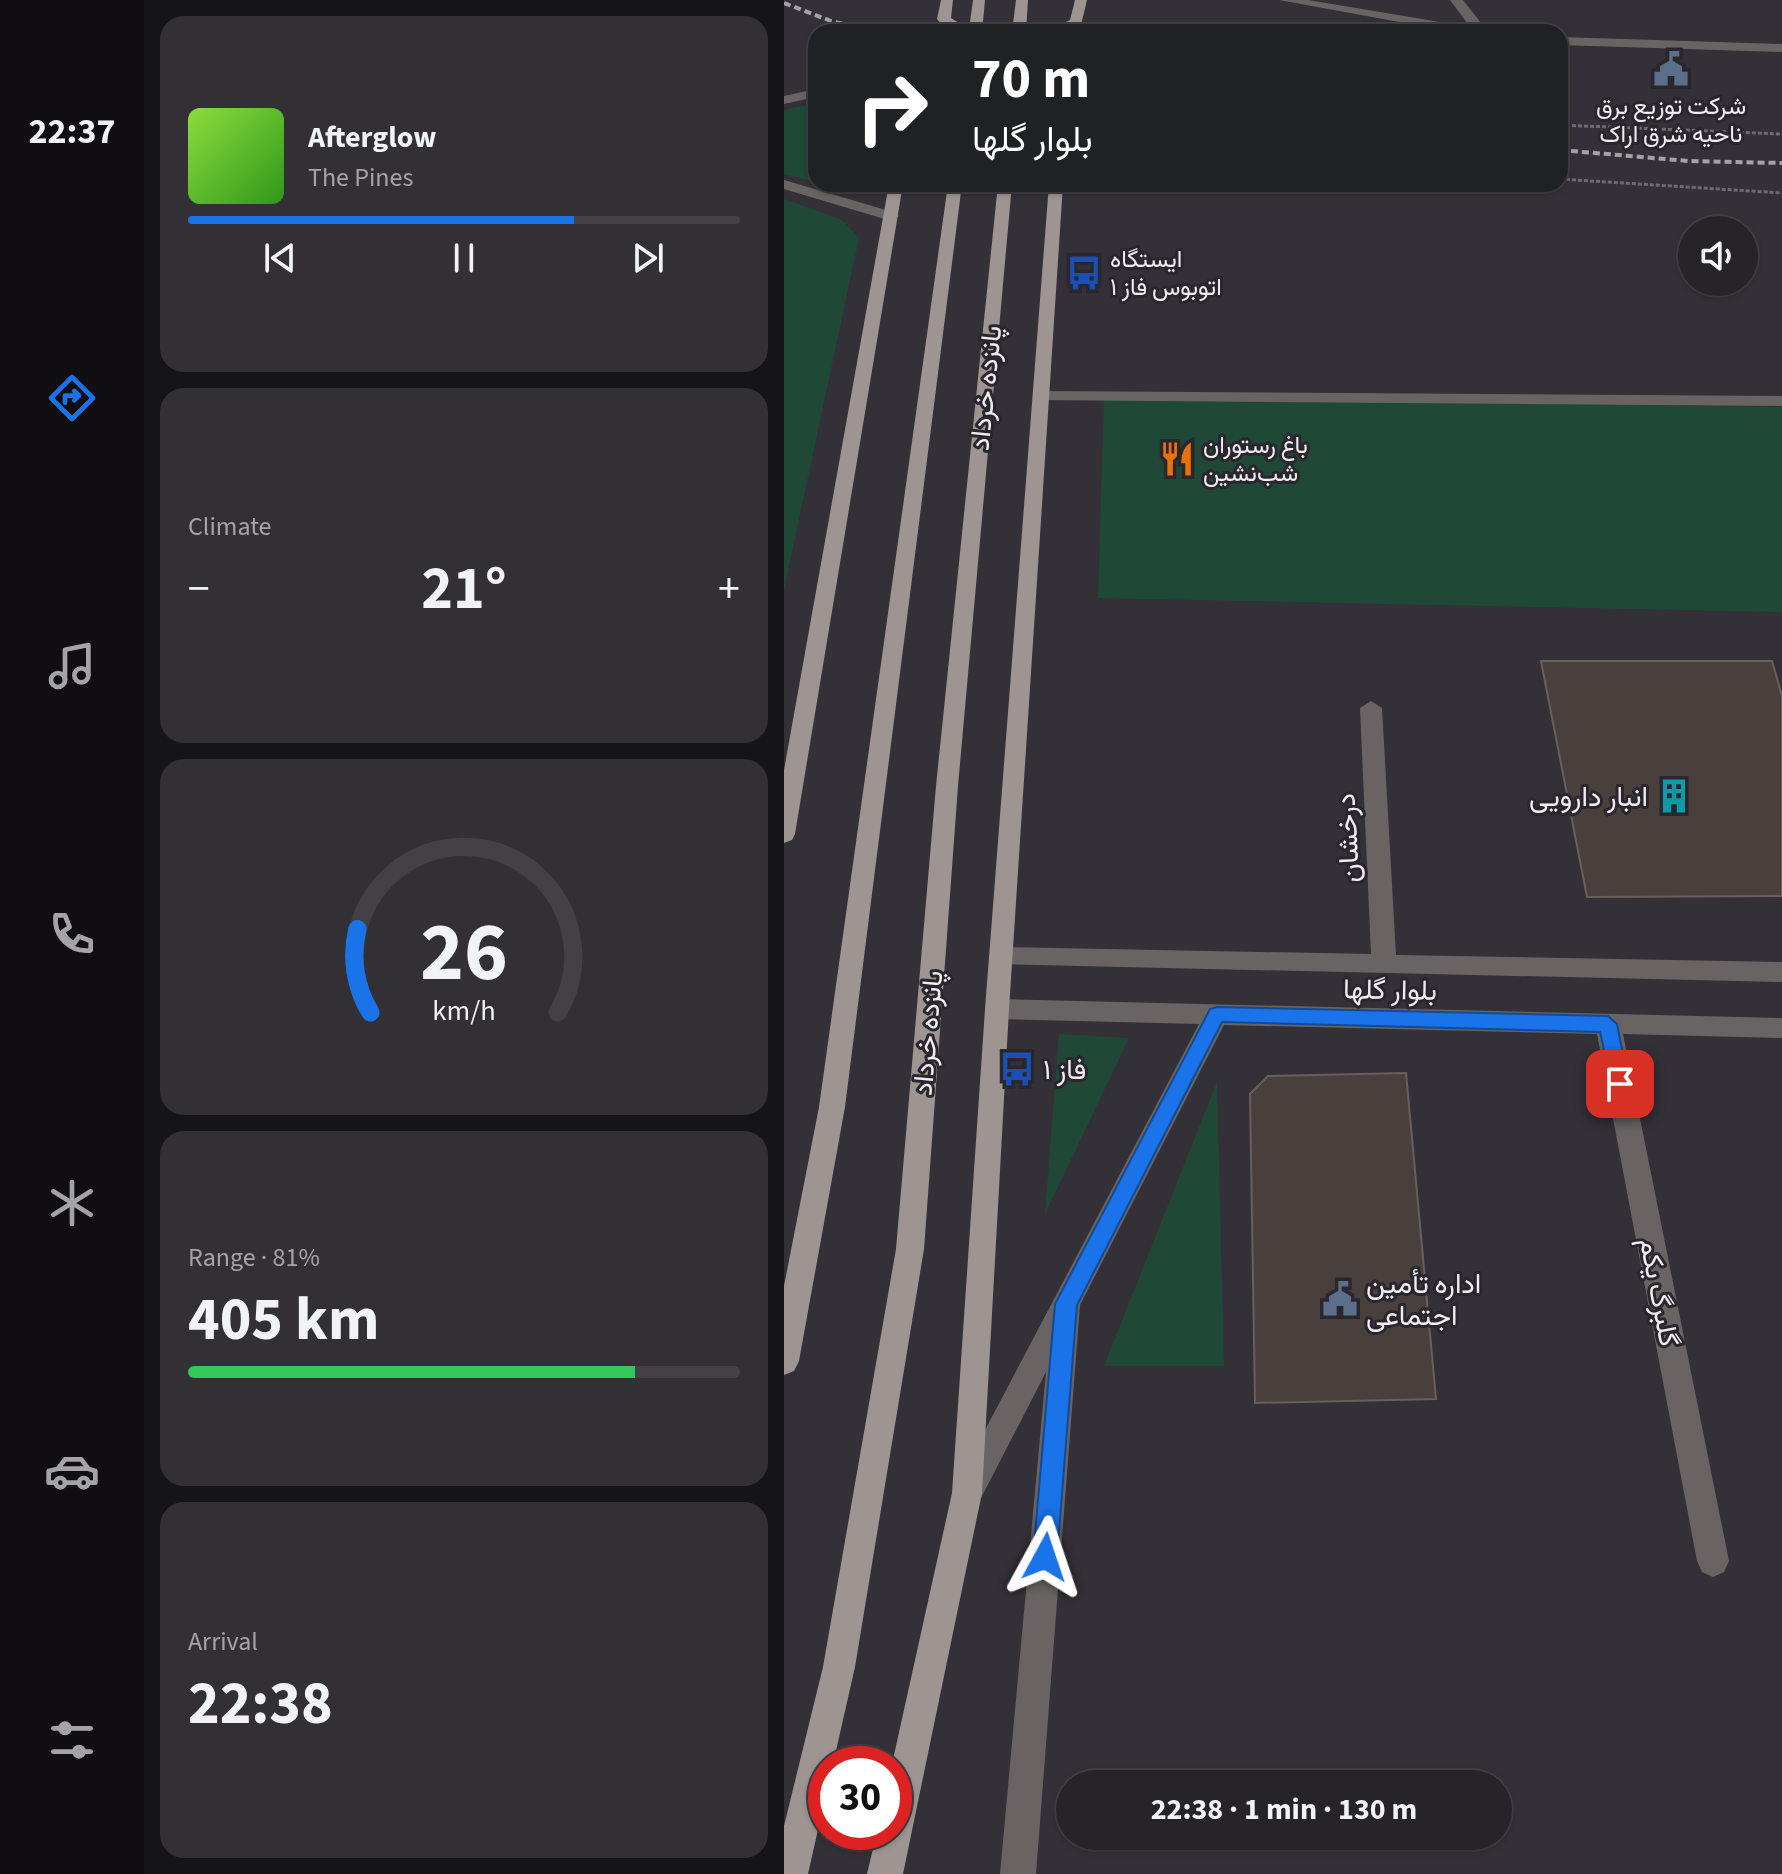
<!DOCTYPE html>
<html lang="en">
<head>
<meta charset="utf-8">
<style>
	:root { --surface:#272429; --page:#333035; --text:#f1f3f6; --muted:#a4a4a8; --line:#434146; --accent:#1a73e8 }
	body { margin:0; font-family:"Source Sans 3",Vazirmatn,sans-serif; background:var(--page); color:var(--text); height:100vh; display:flex; flex-direction:column; font-size:30px; white-space:nowrap }
	* { box-sizing:border-box; margin:0 }
	p { font-size:26px; color:var(--muted) }
	.icon { flex:none; width:44px; height:44px; fill:none; stroke:currentColor; stroke-width:2; stroke-linecap:round; stroke-linejoin:round }
	.map { position:relative; flex:1; overflow:hidden }
	.side { display:flex; flex-direction:column; gap:16px; padding:16px; background:#151417; width:640px }
	.side>* { flex:none }
	.hud { position:absolute; left:24px; top:24px; width:760px; height:168px; border-radius:24px; box-shadow:0 2px 6px #0004,0 0 0 2px var(--line); background:#202124; color:#fff; overflow:hidden }
	.tools { position:absolute; left:894px; top:216px; display:grid; gap:16px }
	.tools a { display:grid; place-items:center; width:80px; height:80px; border-radius:50%; background:var(--surface); box-shadow:0 2px 6px #0004,0 0 0 2px var(--line); font-size:40px }
	.speed { position:absolute; left:24px; top:1746px; display:flex; gap:16px; font-size:40px; font-weight:700; text-align:center }
	.speed>* { display:grid; place-content:center; width:104px; height:104px; border-radius:50%; background:var(--surface); box-shadow:0 2px 6px #0004,0 0 0 2px var(--line); line-height:1 }
	.speed .limit { border:12px solid #d22; background:#fff; color:#111 }
	.pin { position:absolute; display:grid; place-items:center; width:68px; height:68px; color:#fff; margin:-34px; border-radius:16px; box-shadow:0 4px 12px #0006 }
	.me { position:absolute; width:88px; margin:-44px; rotate:5deg; stroke-linejoin:round; filter:drop-shadow(0 0 6px #0008) }
	.turn { display:flex; align-items:center; gap:28px; height:168px; padding:0 32px; font-size:36px }
	.turn .icon { width:104px; height:104px; stroke-width:2.5 }
	.turn b { display:block; font-size:56px; line-height:68px }
	.big { font-size:60px; font-weight:700; line-height:1.1 }
	.side .widget { flex:1; display:flex; flex-direction:column; justify-content:center; gap:12px; min-width:0; padding:0 28px; border-radius:24px; background:var(--page) }
	.side .dial { align-items:center; gap:0 }
	.dial svg { height:208px; overflow:visible; fill:none; stroke:var(--line); stroke-width:7; stroke-linecap:round; text-anchor:middle }
	.dial text { fill:var(--text); stroke:none }
	.song { display:flex; align-items:center; gap:24px }
	.cover { width:96px; height:96px; border-radius:12px; background:linear-gradient(135deg,hsl(90 70% 55%),hsl(110 70% 35%)) }
	.played { height:8px; border-radius:4px; background:linear-gradient(90deg,var(--accent) 70%,var(--line) 70%) }
	.keys { display:flex; justify-content:space-around; direction:ltr }
	.heat { display:flex; justify-content:space-between; align-items:center; font-size:44px; direction:ltr }
	.charge { height:12px; border-radius:6px; background:linear-gradient(90deg,#34c759 81%,var(--line) 0) }
	.trip { position:absolute; left:272px; top:1770px; width:456px; height:80px; border-radius:40px; background:var(--surface); box-shadow:0 2px 6px #0004,0 0 0 2px var(--line); font-weight:700; line-height:80px; text-align:center }
	main { display:flex; flex:1; min-height:0 }
	.tab-bar { display:flex; flex-direction:column; width:144px; justify-content:space-around; align-items:center; background:#100e10; color:var(--muted) }
	.tab-bar .icon { width:56px; height:56px }
	.tab-bar .current { color:var(--accent) }
	.tab-bar b { font-size:36px; color:var(--text) }
	.map>svg:first-child { display:block }
	.green { fill:#1f4936 }
	.building { fill:#49403d; stroke:#695f5c; stroke-width:2 }
	.lines { fill:none; stroke-linecap:round; stroke-linejoin:round }
	.path { stroke:#6e6a71; stroke-width:3; stroke-dasharray:4 2; stroke-linecap:butt }
	.minor { fill:#696463; fill-rule:evenodd }
	.major { fill:#9e9592; fill-rule:evenodd }
	.rail { stroke:#a6a3a8; stroke-width:4; stroke-dasharray:7 4; stroke-linecap:butt }
	.route { fill:#1a73e8; stroke:#114b97; stroke-width:2 }
	.labels { text-anchor:middle; stroke-width:6; stroke-linejoin:round; paint-order:stroke }
	.far-poi-label { font-size:24px; fill:#f0edf2; stroke:#2a262d; text-anchor:start }
	.street-label { font-size:28px; fill:#f0edf2; stroke:#2a262d }
	.poi-label { font-size:28px; fill:#f0edf2; stroke:#2a262d; text-anchor:start }
</style>
</head>
<body>
<main>
<nav class="tab-bar">
<b>22:37</b>
<svg class="icon current" aria-label="directions" viewBox="0 0 24 24"><path d="M12 3l9 9-9 9-9-9zM9 14v-3h6M13 9l2 2-2 2"/></svg>
<svg class="icon" aria-label="music" viewBox="0 0 24 24"><path d="M9 18V5l10-2v13"/><circle cx="6" cy="18" r="3"/><circle cx="16" cy="16" r="3"/></svg>
<svg class="icon" aria-label="phone" viewBox="0 0 24 24"><path d="M5 4h4l2 5-3 2q2 4 5 5l2-3 5 2v4C11 20 4 13 5 4z"/></svg>
<svg class="icon" aria-label="climate" viewBox="0 0 24 24"><path d="M12 3v18M4 7l16 10M4 17L20 7"/></svg>
<svg class="icon" aria-label="car" viewBox="0 0 24 24"><path d="M5 17H2v-5l4-1 3-4h7l3 4 3 1v5h-3M9 17h6M6 11h13"/><circle cx="7" cy="17" r="2"/><circle cx="17" cy="17" r="2"/></svg>
<svg class="icon" aria-label="filters" viewBox="0 0 24 24"><path d="M4 7h16M4 17h16"/><circle cx="9" cy="7" r="2"/><circle cx="15" cy="17" r="2"/></svg>
</nav>
<section class="side">
<div class="widget">
<div class="song"><i class="cover"></i><div><b>Afterglow</b><p>The Pines</p></div></div>
<div class="played"></div>
<div class="keys"><svg class="icon" aria-label="previous" viewBox="0 0 24 24"><path d="M18 5L8 12l10 7zM5 5v14"/></svg><svg class="icon" aria-label="pause" viewBox="0 0 24 24"><path d="M8 5v14M16 5v14"/></svg><svg class="icon" aria-label="next" viewBox="0 0 24 24"><path d="M6 5l10 7-10 7zM19 5v14"/></svg></div>
</div>
<div class="widget"><p>Climate</p>
<div class="heat"><a>−</a><b class="big">21°</b><a>+</a></div>
</div>
<div class="widget dial"><svg viewBox="0 0 100 80">
<path d="M14 69A42 42 0 1 1 86 69"/>
<path d="M14 69A42 42 0 0 1 9 37" stroke="#1a73e8"/>
<text x="50" y="56" font-size="32" font-weight="700">26</text>
<text x="50" y="72" font-size="11">km/h</text>
</svg></div>
<div class="widget"><p>Range · 81%</p><b class="big">405 km</b><div class="charge"></div></div>
<div class="widget"><p>Arrival</p><b class="big">22:38</b></div>
</section>
<div class="map">
<svg width="998" height="1874" viewBox="0 0 998 1874">
	<rect width="100%" height="100%" fill="#343037"/>
	<g class="green">
		<path d="M23,105H32V182L0,174V110Z"/>
		<path d="M0,199L58,220L75,238L0,589Z"/>
		<path d="M320,396L998,407V612L314,598Z"/>
		<path d="M275,1034L345,1038L261,1214Z"/>
		<path d="M433,1082L440,1366H320Z"/>
	</g>
	<g class="building">
		<path d="M757,661H988L998,696V896L803,897Z"/>
		<path d="M622,1073L652,1399L471,1403L466,1094L484,1076Z"/>
	</g>
	<g class="lines">
		<g class="path">
			<path d="M776,125L998,134"/>
			<path d="M776,179L998,193"/>
		</g>
		<g class="minor">
			<path d="M495,0H524L686,27L666,0H679L704,32H670Z"/>
			<path d="M776,37L998,44V52L776,45Z"/>
			<path d="M32,89V97L0,104V96Z"/>
			<path d="M0,180L112,213L115,216L107,221L0,189Z"/>
			<path d="M257,391L998,396V406L251,400V392Z"/>
			<path d="M587,701L598,708L612,955L998,962V982L208,964L205,957L208,950L217,947L587,954L576,708Z"/>
			<path d="M213,999L998,1018V1038L839,1034L945,1561L940,1572L929,1577L918,1572L913,1561L813,1034L440,1025L296,1305L252,1874H216L262,1372L197,1498L186,1502L175,1498L171,1487L415,1024L213,1019L204,1016L201,1009L204,1002Z"/>
		</g>
		<g class="major">
			<path d="M157,0H169L167,18L185,29L189,0H201L198,32L163,31L153,19Z"/>
			<path d="M232,0H244L242,32H228Z"/>
			<path d="M291,0H303L297,25L279,32H260L286,20Z"/>
			<path d="M105,184H119L11,834L8,840L0,843V770Z"/>
			<path d="M164,184H178L61,1107L15,1361L10,1371L0,1375V1286L35,1107Z"/>
			<path d="M214,184H228L174,786L140,1249L71,1667L49,1764H42V1794L24,1874H0V1826L39,1667L112,1249L152,786Z"/>
			<path d="M265,184H279L225,1009L198,1493L119,1874H83L93,1832H110L108,1764L168,1493L201,1009Z"/>
		</g>
		<g class="rail">
			<path d="M0,3L47,21L92,32"/>
			<path d="M776,150L904,161L998,163"/>
		</g>
	</g>
	<path class="route" d="M433,1007L824,1016L833,1024L845,1084L843,1090H829L816,1032L438,1022L293,1305L273,1557L269,1565L261,1569L253,1565L249,1557L271,1304L426,1009Z"/>
	<defs>
		<g id="civic-bare" transform="scale(2.76)"><path d="M-.6-6.5H3V-4.5H.6V-3L4-1V1h2V6H-6V1h2V-1L-.6-3ZM-1.2 2.5V6h2.4V2.5Z" fill="#5c6f8a" stroke="#2a262d" stroke-width="2.5" paint-order="stroke"/></g>
		<g id="bus-bare" transform="scale(2.76)"><path d="M-5-6H5V4H4V6H2V4H-2V6H-4V4H-5ZM-3.5-4V0h7V-4ZM-3.5 1.2v1.5H-2V1.2ZM2 1.2v1.5H3.5V1.2Z" fill="#1a4fb4" stroke="#2a262d" stroke-width="2.5" paint-order="stroke"/></g>
		<g id="restaurant-bare" transform="scale(2.76)"><path d="M-5-6h1v4h1v-4h1v4h1v-4h1v5L-1.5 .5V6h-2V.5L-5-1ZM5-6V6H3V1.5H1.5Q1.5-4 5-6Z" fill="#e8710a" stroke="#2a262d" stroke-width="2.5" paint-order="stroke"/></g>
		<g id="building-bare" transform="scale(2.76)"><path d="M-4-6H4V6H1V3H-1V6H-4ZM-2.5-4.3h1.7v1.8h-1.7ZM.8-4.3h1.7v1.8H.8ZM-2.5-1h1.7V.8h-1.7ZM.8-1h1.7V.8H.8Z" fill="#0f9aa8" stroke="#2a262d" stroke-width="2.5" paint-order="stroke"/></g>
	</defs>
	<g fill-rule="evenodd">
		<use href="#civic-bare" x="887" y="69"/>
		<use href="#bus-bare" x="300" y="273"/>
		<use href="#restaurant-bare" x="393" y="459"/>
		<use href="#building-bare" x="890" y="796"/>
		<use href="#bus-bare" x="233" y="1069"/>
		<use href="#civic-bare" x="556" y="1299"/>
	</g>
	<g class="labels">
		<g class="far-poi-label">
			<text x="887" y="114" text-anchor="middle">شرکت توزیع برق<tspan x="887" dy="28">ناحیه شرق اراک</tspan></text>
			<text x="326" y="267">ایستگاه<tspan x="326" dy="28">اتوبوس فاز ۱</tspan></text>
			<text x="419" y="453">باغ رستوران<tspan x="419" dy="28">شب‌نشین</tspan></text>
		</g>
		<g class="street-label">
			<text transform="translate(201 388) rotate(-84)" y="10">پانزده خرداد</text>
			<text transform="translate(563 838) rotate(-93)" y="10">درخشان</text>
			<text transform="translate(606 989) rotate(1)" y="10">بلوار گلها</text>
			<text transform="translate(143 1033) rotate(-85)" y="10">پانزده خرداد</text>
			<text transform="translate(876 1292) rotate(79)" y="10">گلبرگ یکم</text>
		</g>
		<g class="poi-label">
			<text x="864" y="806" text-anchor="end">انبار دارویی</text>
			<text x="259" y="1079">فاز ۱</text>
			<text x="582" y="1293">اداره تأمین<tspan x="582" dy="32">اجتماعی</tspan></text>
		</g>
	</g>
</svg>
<div class="tools">
<a><svg class="icon" aria-label="sound" viewBox="0 0 24 24"><path d="M4 9h4l5-4v14l-5-4H4zM17 9q2 3 0 6"/></svg></a>
</div>
<div class="speed"><div class="limit">30</div></div>
<div class="pin" style="left:836px;top:1084px;background:#d93025"><svg class="icon" aria-label="arrive" viewBox="0 0 24 24"><path d="M6 21V4h12l-3 4 3 4H6"/></svg></div>
<svg class="me" style="left:261px;top:1557px" viewBox="-20 -20 40 40"><path d="M0-17L14 15 0 8-14 15z" fill="#1a73e8" stroke="#fff" stroke-width="4"/></svg>
<div class="trip">22:38 · 1 min · 130 m</div>
<div class="hud">
<div class="turn"><svg class="icon" aria-label="right" viewBox="0 0 24 24"><path d="M7 20v-9h11M14 6l5 5-5 5"/></svg><div><b>70 m</b>بلوار گلها</div></div>
</div>
</div>
</main>
</body>
</html>
